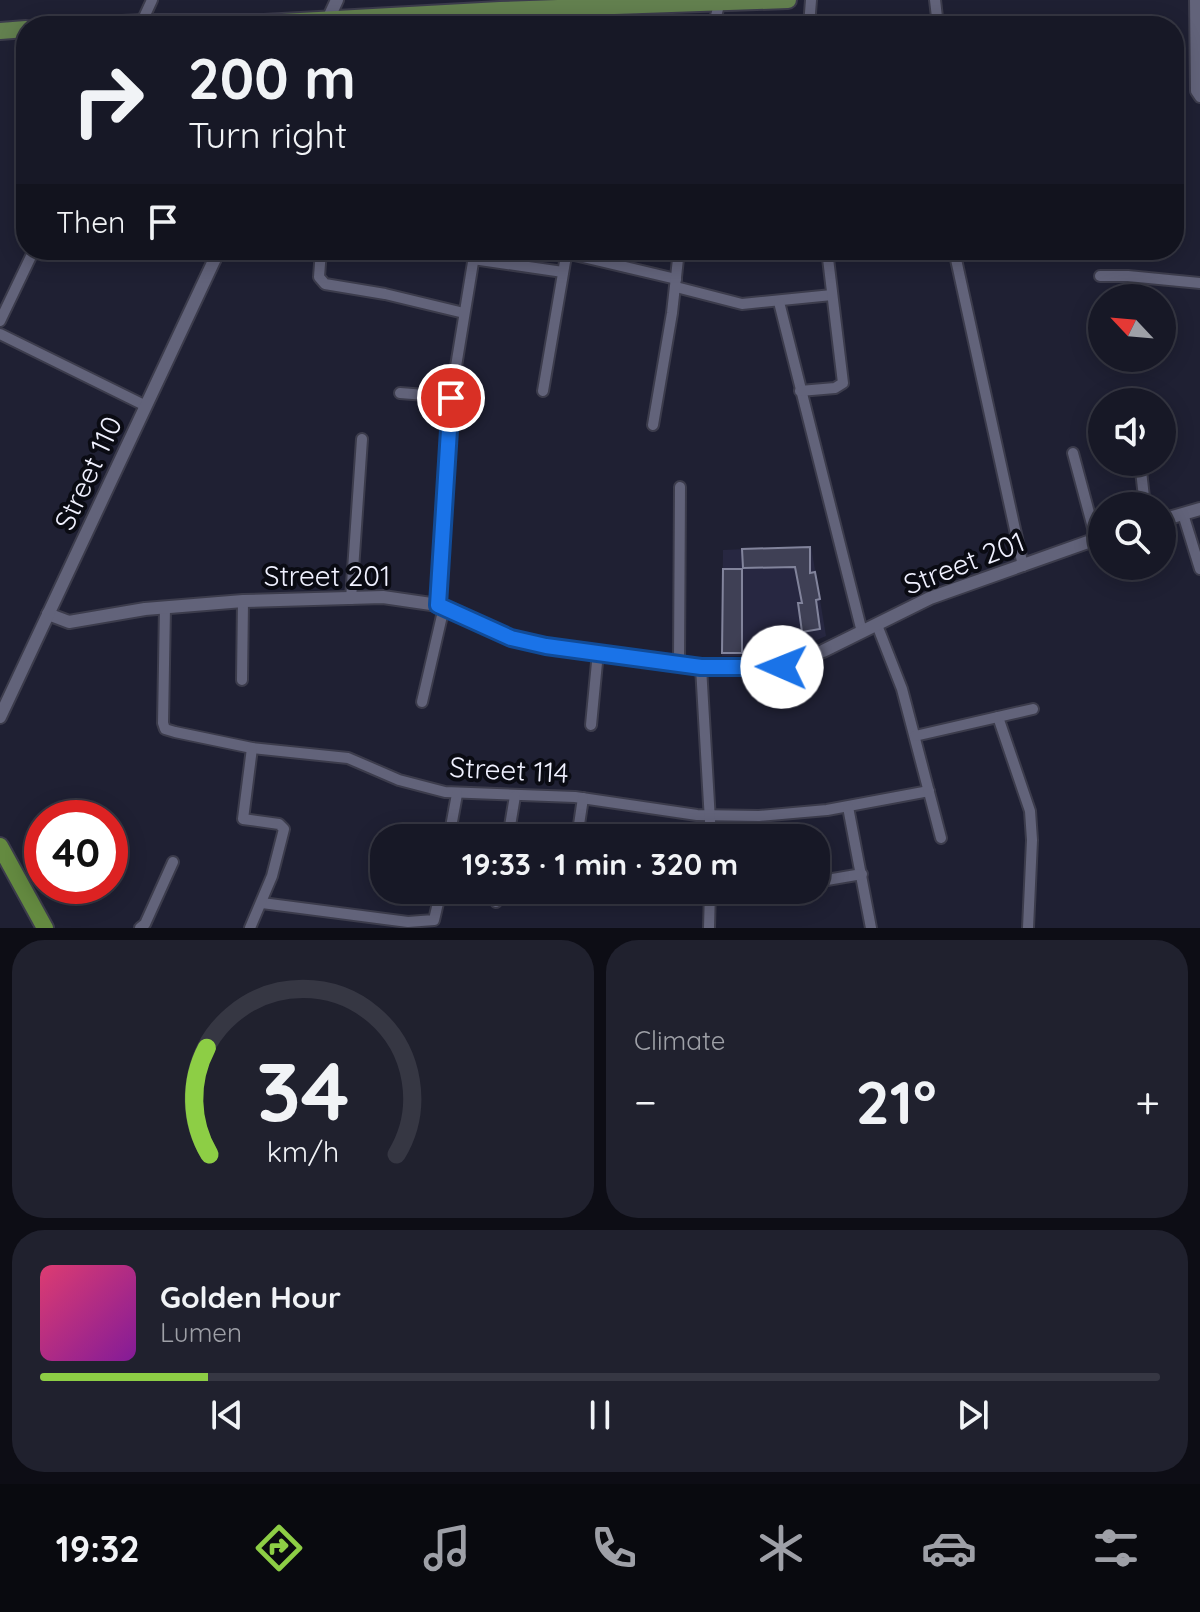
<!DOCTYPE html>
<html lang="en">
<head>
<meta charset="utf-8">
<style>
	:root { --surface:#171826; --page:#20212e; --text:#f1f3f6; --muted:#9ea0a7; --line:#363743; --accent:#8dce45 }
	body { margin:0; font-family:Quicksand,sans-serif; background:var(--page); color:var(--text); height:100vh; display:flex; flex-direction:column; font-size:30px; white-space:nowrap }
	* { box-sizing:border-box; margin:0 }
	p { font-size:26px; color:var(--muted) }
	.icon { flex:none; width:44px; height:44px; fill:none; stroke:currentColor; stroke-width:2; stroke-linecap:round; stroke-linejoin:round }
	.map { position:relative; height:928px; overflow:hidden }
	.drawer { display:flex; flex-direction:column; gap:12px; padding:12px; background:#0d0d15; flex:1 }
	.drawer>* { flex:none }
	.guide { position:absolute; left:16px; top:16px; width:1168px; height:244px; border-radius:32px; box-shadow:0 4px 20px #0003,0 0 0 2px var(--line); background:#171826; color:var(--text); overflow:hidden }
	.needle { width:52px; rotate:296deg }
	.controls { position:absolute; left:1088px; top:284px; display:grid; gap:16px }
	.controls a { display:grid; place-items:center; width:88px; height:88px; border-radius:50%; background:var(--surface); box-shadow:0 4px 20px #0003,0 0 0 2px var(--line); font-size:40px }
	.speed { position:absolute; left:24px; top:800px; display:flex; gap:16px; font-size:40px; font-weight:700; text-align:center }
	.speed>* { display:grid; place-content:center; width:104px; height:104px; border-radius:50%; background:var(--surface); box-shadow:0 4px 20px #0003,0 0 0 2px var(--line); line-height:1 }
	.speed .limit { border:12px solid #d22; background:#fff; color:#111 }
	.pin { position:absolute; display:grid; place-items:center; width:68px; height:68px; color:#fff; margin:-34px; border:4px solid #fff; border-radius:50%; box-shadow:0 2px 8px #0007 }
	.me { position:absolute; width:88px; margin:-44px; rotate:271deg; stroke-linejoin:round; filter:drop-shadow(0 0 6px #0008) }
	.turn { display:flex; align-items:center; gap:28px; height:168px; padding:0 40px; font-size:36px }
	.turn .icon { width:104px; height:104px; stroke-width:2.5 }
	.turn b { display:block; font-size:56px; line-height:68px }
	.then { display:flex; align-items:center; height:76px; padding:0 40px; background:#0003; gap:16px; font-size:30px }
	.big { font-size:60px; font-weight:800; line-height:1.1 }
	.drawer .widget { flex:1; display:flex; flex-direction:column; justify-content:center; gap:12px; min-width:0; padding:0 28px; border-radius:32px; background:var(--page) }
	.drawer .dial { align-items:center; gap:0 }
	.dial svg { height:208px; overflow:visible; fill:none; stroke:var(--line); stroke-width:7; stroke-linecap:round; text-anchor:middle }
	.dial text { fill:var(--text); stroke:none }
	.song { display:flex; align-items:center; gap:24px }
	.cover { width:96px; height:96px; border-radius:12px; background:linear-gradient(135deg,hsl(340 70% 55%),hsl(290 70% 35%)) }
	.played { height:8px; border-radius:4px; background:linear-gradient(90deg,var(--accent) 15%,var(--line) 15%) }
	.keys { display:flex; justify-content:space-around; direction:ltr }
	.heat { display:flex; justify-content:space-between; align-items:center; font-size:44px; direction:ltr }
	.drawer .tiles { flex:1; display:grid; gap:12px; grid-template-columns:1fr 1fr }
	.widget:last-child { grid-column:span 2 }
	.trip { position:absolute; left:370px; top:824px; width:460px; height:80px; border-radius:32px; background:var(--surface); box-shadow:0 4px 20px #0003,0 0 0 2px var(--line); font-weight:800; line-height:80px; text-align:center }
	.dock { display:flex; height:128px; justify-content:space-around; align-items:center; background:#090a0f; color:var(--muted) }
	.dock .icon { width:56px; height:56px }
	.dock .on { color:var(--accent) }
	.dock b { font-size:36px; color:var(--text) }
	.map>svg:first-child { display:block }
	.built { fill:#272741 }
	.building { fill:#3f4055; stroke:#82849c; stroke-width:2 }
	.lines { fill:none; stroke-linecap:round; stroke-linejoin:round }
	.minor-casing { stroke:#3c3c4c; stroke-width:14 }
	.tertiary-casing { stroke:#3c3c4c; stroke-width:16 }
	.primary-casing { stroke:#3c3c4c; stroke-width:20 }
	.trunk-casing { stroke:#3c3c4c; stroke-width:20 }
	.minor { stroke:#62637a; stroke-width:10 }
	.tertiary { stroke:#62637a; stroke-width:12 }
	.primary { stroke:#63804f; stroke-width:16 }
	.trunk { stroke:#648a40; stroke-width:16 }
	.route-casing { stroke:#114b97; stroke-width:20 }
	.route { stroke:#1a73e8; stroke-width:14 }
	.labels { text-anchor:middle; stroke-width:8; stroke-linejoin:round; paint-order:stroke }
	.street-label { font-size:28px; fill:#f0f1ff; stroke:#0a0b13 }
</style>
</head>
<body>
<div class="map">
<svg width="1200" height="928" viewBox="0 0 1200 928">
	<rect width="100%" height="100%" fill="#1f2033"/>
	<path class="built" d="M811,546L826,636L781,656H722L723,550Z"/>
	<g class="building">
		<path d="M810,547V573L815,572L820,599L816,600L820,629L802,632L798,603H802L795,567L743,568L742,549Z"/>
		<path d="M723,569H742V653H722Z"/>
	</g>
	<g class="lines">
		<g class="minor-casing">
			<g id="minor">
				<path d="M935,0L938,26"/>
				<path d="M1195,0L1196,91L1200,97"/>
				<path d="M140,26L152,0"/>
				<path d="M713,26L720,2"/>
				<path d="M809,26L811,0"/>
				<path d="M321,250L319,277L325,284L385,294L464,313"/>
				<path d="M954,250L1023,566"/>
				<path d="M566,253L676,279"/>
				<path d="M473,259L563,272"/>
				<path d="M1100,276H1128L1200,283"/>
				<path d="M676,287L742,304L832,295"/>
				<path d="M779,302L862,632"/>
				<path d="M0,321L34,250"/>
				<path d="M0,334L146,406"/>
				<path d="M543,391L567,250"/>
				<path d="M800,391L835,388L843,383L827,250"/>
				<path d="M400,393L451,397"/>
				<path d="M653,425L672,313L679,250"/>
				<path d="M1073,453L1096,539"/>
				<path d="M1140,462L1145,506"/>
				<path d="M1183,514L1200,569"/>
				<path d="M351,599L362,439"/>
				<path d="M438,605L446,503L451,397L475,250"/>
				<path d="M165,607L163,723L165,729L175,732L252,748L348,758L399,780L445,792L575,797L697,815L759,816L827,810L929,791"/>
				<path d="M877,625L902,689L941,838"/>
				<path d="M679,663L680,487"/>
				<path d="M701,667L711,838"/>
				<path d="M242,680L243,601"/>
				<path d="M422,702L444,607"/>
				<path d="M998,717L1030,811L1032,840L1028,928"/>
				<path d="M591,725L598,652"/>
				<path d="M915,736L1033,709"/>
				<path d="M848,807L871,928"/>
				<path d="M449,838L457,794"/>
				<path d="M508,838L515,796"/>
				<path d="M577,838L583,798"/>
				<path d="M821,881L862,874"/>
				<path d="M569,893V890"/>
				<path d="M496,902L498,890"/>
				<path d="M262,903L408,922L434,920L441,890"/>
				<path d="M140,928L145,924L173,862"/>
				<path d="M250,928L272,876L284,829L279,824L243,819L252,748"/>
				<path d="M709,928L710,890"/>
			</g>
		</g>
		<g class="tertiary-casing">
			<g id="tertiary">
				<path d="M325,26L337,0"/>
				<path d="M1162,520L1200,509"/>
				<path d="M48,614L69,622L145,609L243,601L383,597L438,605L511,638L546,646L701,667H782L823,651L930,598L1102,537"/>
				<path d="M0,717L219,250"/>
			</g>
		</g>
		<g class="primary-casing">
			<g id="primary">
				<path d="M83,26L142,23H264L500,10L788,0"/>
				<path d="M0,31L26,29"/>
			</g>
		</g>
		<g class="trunk-casing">
			<path id="trunk" d="M0,846L45,928"/>
		</g>
		<use href="#minor" class="minor"/>
		<use href="#tertiary" class="tertiary"/>
		<use href="#primary" class="primary"/>
		<use href="#trunk" class="trunk"/>
	</g>
	<g class="lines">
		<g class="route-casing">
			<path id="route" d="M451,398L438,605L511,638L546,646L701,667H782"/>
		</g>
		<use href="#route" class="route"/>
	</g>
	<g class="labels">
		<g class="street-label">
			<text transform="translate(88 473) rotate(-65)" y="10">Street 110</text>
			<text transform="translate(964 563) rotate(-21)" y="10">Street 201</text>
			<text x="327" y="586">Street 201</text>
			<text transform="translate(509 770) rotate(3)" y="10">Street 114</text>
		</g>
	</g>
</svg>
<div class="controls">
<a><svg class="needle" viewBox="-14 -14 28 28"><path d="M0-13l5 13h-10z" fill="#e53935"/><path d="M0 13l5-13h-10z" fill="#9ea0a7"/></svg></a>
<a><svg class="icon" aria-label="sound" viewBox="0 0 24 24"><path d="M4 9h4l5-4v14l-5-4H4zM17 9q2 3 0 6"/></svg></a>
<a><svg class="icon" aria-label="search" viewBox="0 0 24 24"><circle cx="10" cy="10" r="6"/><path d="M15 15l6 6"/></svg></a>
</div>
<div class="speed"><div class="limit">40</div></div>
<div class="pin" style="left:451px;top:398px;background:#d93025"><svg class="icon" aria-label="arrive" viewBox="0 0 24 24"><path d="M6 21V4h12l-3 4 3 4H6"/></svg></div>
<svg class="me" style="left:782px;top:667px" viewBox="-20 -20 40 40"><circle r="19" fill="#fff"/><path d="M0-13L10 11 0 6-10 11z" fill="#1a73e8"/></svg>
<div class="trip">19:33 · 1 min · 320 m</div>
<div class="guide">
<div class="turn"><svg class="icon" aria-label="right" viewBox="0 0 24 24"><path d="M7 20v-9h11M14 6l5 5-5 5"/></svg><div><b>200 m</b>Turn right</div></div>
<div class="then">Then<svg class="icon" aria-label="arrive" viewBox="0 0 24 24"><path d="M6 21V4h12l-3 4 3 4H6"/></svg></div>
</div>
</div>
<section class="drawer">
<div class="tiles">
<div class="widget dial"><svg viewBox="0 0 100 80">
<path d="M14 69A42 42 0 1 1 86 69"/>
<path d="M14 69A42 42 0 0 1 13 28" stroke="#8dce45"/>
<text x="50" y="56" font-size="32" font-weight="700">34</text>
<text x="50" y="72" font-size="11">km/h</text>
</svg></div>
<div class="widget"><p>Climate</p>
<div class="heat"><a>−</a><b class="big">21°</b><a>+</a></div>
</div>
<div class="widget">
<div class="song"><i class="cover"></i><div><b>Golden Hour</b><p>Lumen</p></div></div>
<div class="played"></div>
<div class="keys"><svg class="icon" aria-label="previous" viewBox="0 0 24 24"><path d="M18 5L8 12l10 7zM5 5v14"/></svg><svg class="icon" aria-label="pause" viewBox="0 0 24 24"><path d="M8 5v14M16 5v14"/></svg><svg class="icon" aria-label="next" viewBox="0 0 24 24"><path d="M6 5l10 7-10 7zM19 5v14"/></svg></div>
</div>
</div>
</section>
<nav class="dock">
<b>19:32</b>
<svg class="icon on" aria-label="directions" viewBox="0 0 24 24"><path d="M12 3l9 9-9 9-9-9zM9 14v-3h6M13 9l2 2-2 2"/></svg>
<svg class="icon" aria-label="music" viewBox="0 0 24 24"><path d="M9 18V5l10-2v13"/><circle cx="6" cy="18" r="3"/><circle cx="16" cy="16" r="3"/></svg>
<svg class="icon" aria-label="phone" viewBox="0 0 24 24"><path d="M5 4h4l2 5-3 2q2 4 5 5l2-3 5 2v4C11 20 4 13 5 4z"/></svg>
<svg class="icon" aria-label="climate" viewBox="0 0 24 24"><path d="M12 3v18M4 7l16 10M4 17L20 7"/></svg>
<svg class="icon" aria-label="car" viewBox="0 0 24 24"><path d="M5 17H2v-5l4-1 3-4h7l3 4 3 1v5h-3M9 17h6M6 11h13"/><circle cx="7" cy="17" r="2"/><circle cx="17" cy="17" r="2"/></svg>
<svg class="icon" aria-label="filters" viewBox="0 0 24 24"><path d="M4 7h16M4 17h16"/><circle cx="9" cy="7" r="2"/><circle cx="15" cy="17" r="2"/></svg>
</nav>
</body>
</html>
